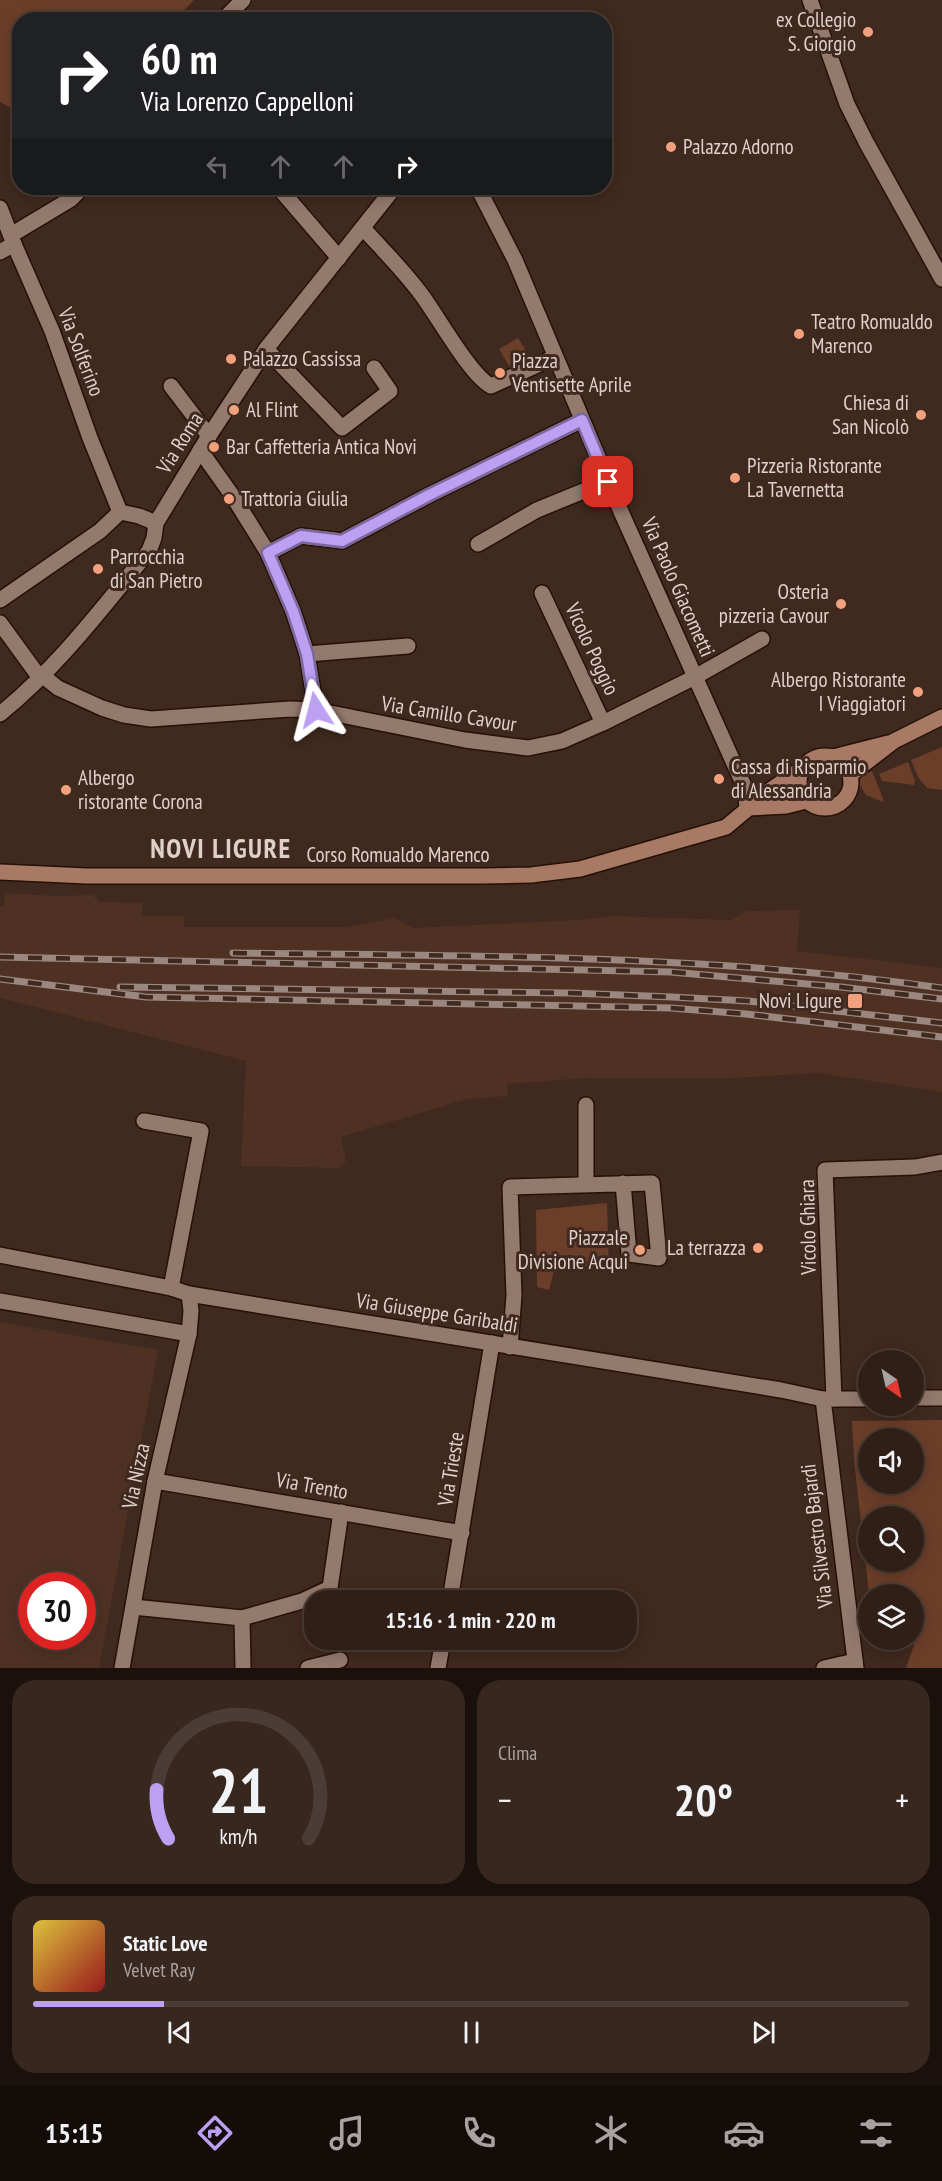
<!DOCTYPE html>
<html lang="it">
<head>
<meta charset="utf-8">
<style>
	:root { --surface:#301f16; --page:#38271f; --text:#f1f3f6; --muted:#a8a2a1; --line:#4b3d35; --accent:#bca0f2 }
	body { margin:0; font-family:"PT Sans Narrow",sans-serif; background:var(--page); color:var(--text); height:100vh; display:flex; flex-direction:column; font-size:22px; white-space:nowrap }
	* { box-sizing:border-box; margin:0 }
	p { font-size:20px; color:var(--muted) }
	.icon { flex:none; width:33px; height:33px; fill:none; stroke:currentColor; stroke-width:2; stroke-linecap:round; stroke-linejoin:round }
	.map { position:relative; height:1668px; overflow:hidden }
	.sheet { display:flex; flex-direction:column; gap:12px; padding:12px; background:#1a110c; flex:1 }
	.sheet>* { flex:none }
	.banner { position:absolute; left:12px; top:12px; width:600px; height:183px; border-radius:24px; box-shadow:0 3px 15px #0003,0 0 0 2px var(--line); background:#202124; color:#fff; overflow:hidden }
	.needle { width:39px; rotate:146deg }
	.tools { position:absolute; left:858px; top:1350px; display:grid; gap:12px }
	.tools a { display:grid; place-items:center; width:66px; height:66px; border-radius:50%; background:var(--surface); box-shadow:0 3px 15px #0003,0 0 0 2px var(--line); font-size:30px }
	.speed { position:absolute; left:18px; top:1572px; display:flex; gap:12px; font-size:30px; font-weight:700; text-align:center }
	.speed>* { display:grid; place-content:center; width:78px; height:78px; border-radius:50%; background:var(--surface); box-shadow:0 3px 15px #0003,0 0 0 2px var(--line); line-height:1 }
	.speed .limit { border:9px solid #d22; background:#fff; color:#111 }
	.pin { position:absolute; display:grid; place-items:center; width:51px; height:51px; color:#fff; margin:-26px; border-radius:12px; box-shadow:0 3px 9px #0006 }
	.me { position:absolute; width:66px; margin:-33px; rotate:351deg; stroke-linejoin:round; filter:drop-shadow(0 0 4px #0008) }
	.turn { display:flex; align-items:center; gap:21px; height:126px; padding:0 30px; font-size:27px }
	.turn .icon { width:78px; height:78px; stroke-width:2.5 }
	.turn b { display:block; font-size:42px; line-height:51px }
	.lanes { display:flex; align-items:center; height:57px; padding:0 30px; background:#0003; justify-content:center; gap:30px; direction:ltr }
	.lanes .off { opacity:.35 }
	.big { font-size:45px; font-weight:600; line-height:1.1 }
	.sheet .widget { flex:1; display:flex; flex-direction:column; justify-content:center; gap:9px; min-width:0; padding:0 21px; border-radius:24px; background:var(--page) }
	.sheet .dial { align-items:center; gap:0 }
	.dial svg { height:156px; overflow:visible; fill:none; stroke:var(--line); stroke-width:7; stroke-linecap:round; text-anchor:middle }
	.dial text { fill:var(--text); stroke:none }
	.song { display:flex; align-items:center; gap:18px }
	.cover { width:72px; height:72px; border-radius:9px; background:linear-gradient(135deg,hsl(50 70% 55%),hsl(0 70% 35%)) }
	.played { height:6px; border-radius:3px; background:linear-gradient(90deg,var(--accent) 15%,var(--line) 15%) }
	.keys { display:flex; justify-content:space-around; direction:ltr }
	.heat { display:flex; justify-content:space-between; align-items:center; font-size:33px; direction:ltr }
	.sheet .tiles { flex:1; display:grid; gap:12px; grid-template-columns:1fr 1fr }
	.widget:last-child { grid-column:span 2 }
	.trip { position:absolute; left:304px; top:1590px; width:333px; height:60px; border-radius:24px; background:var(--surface); box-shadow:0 3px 15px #0003,0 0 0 2px var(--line); font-weight:600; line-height:60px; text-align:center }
	.menu { display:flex; height:96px; justify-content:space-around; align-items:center; background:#130c09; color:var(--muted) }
	.menu .icon { width:42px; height:42px }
	.menu .selected { color:var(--accent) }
	.menu b { font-size:27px; color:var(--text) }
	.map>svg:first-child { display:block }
	.built { fill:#4e3123; fill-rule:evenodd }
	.green { fill:#6b3e29; fill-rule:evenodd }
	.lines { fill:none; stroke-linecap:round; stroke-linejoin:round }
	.street-casing { stroke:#261107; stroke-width:18 }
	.secondary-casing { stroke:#261107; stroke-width:18 }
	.street { stroke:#94796d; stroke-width:15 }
	.secondary { stroke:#a87964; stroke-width:15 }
	.rail-casing { stroke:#9a877f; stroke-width:7 }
	.rail { stroke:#40291e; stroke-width:4.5; stroke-dasharray:14; stroke-linecap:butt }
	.route-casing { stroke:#7a689d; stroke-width:15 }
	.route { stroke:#bca0f2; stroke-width:10 }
	.poi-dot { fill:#f1a17d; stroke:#40291e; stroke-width:2 }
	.labels { text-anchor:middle; stroke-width:6; stroke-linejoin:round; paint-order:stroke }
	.poi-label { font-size:21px; fill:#dfd0c9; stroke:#40291e; text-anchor:start }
	.street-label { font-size:21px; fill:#dfd0c9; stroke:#40291e }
	.district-label { font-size:27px; font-weight:bold; letter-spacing:1.5px; fill:#dfd0c9; stroke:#40291e }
</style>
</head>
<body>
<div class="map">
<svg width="942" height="1668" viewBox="0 0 942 1668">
	<rect width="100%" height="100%" fill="#40291e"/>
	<g class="built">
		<path d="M5,893L55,896L93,895L99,902L143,903L141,916H184V927H346L395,918L413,928L578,920L613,916L732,920L746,911L800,910L797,951L942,968V1092L819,1073L732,1078H585L507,1084L508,1096L467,1099L341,1137L346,1161L339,1168L241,1166L246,1061L0,998V906L4,905Z"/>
		<path d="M0,1322L158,1350L99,1668H0ZM32,1586H82V1636H32Z"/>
	</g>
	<g class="green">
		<path d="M0,0H194L176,19L20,20L19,105L13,109L0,102Z"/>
		<path d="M518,338L528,354L509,366L499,349Z"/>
		<path d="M942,747V790L927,788L918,777L911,760Z"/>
		<path d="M908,762L915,781L914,785L882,781L879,774Z"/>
		<path d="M872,771L883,798V802L866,795L859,784L861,776Z"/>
		<path d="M607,1203L609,1269L556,1262L549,1290L537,1287L536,1210Z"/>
		<path d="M942,1420V1668H906L914,1645V1594H869L854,1460L852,1421ZM914,1438V1484H868V1438ZM914,1516V1562H868V1516Z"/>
	</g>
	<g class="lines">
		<g class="street-casing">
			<g id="street">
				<path d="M810,0L847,104L866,142L942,279"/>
				<path d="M223,20L243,0"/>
				<path d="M279,188L339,258"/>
				<path d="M478,188L515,260L622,514L745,788L747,808"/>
				<path d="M0,208L14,244L52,331L90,438L120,512"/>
				<path d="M363,228C382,249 404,271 421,294C437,315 470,375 491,386L555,357"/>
				<path d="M11,235L71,199L82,188"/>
				<path d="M0,252L14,244"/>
				<path d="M266,349L342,428L390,391L374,368"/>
				<path d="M171,386L209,436"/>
				<path d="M200,450L234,498L268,553L293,611L307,654L316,710"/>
				<path d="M478,544L537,510L608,481"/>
				<path d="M268,553L301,536L342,541L429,495L582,420"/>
				<path d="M542,593L603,723"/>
				<path d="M0,600L100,531L120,512L139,516L156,523"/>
				<path d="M0,623L40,678"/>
				<path d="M307,654L408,646"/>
				<path d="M43,676L58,688L102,708L124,715L151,719L290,709L316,710L465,740L528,748L562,741L603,723L695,677L762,639"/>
				<path d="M0,714C58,667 102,608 149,551L154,538L156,523L209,436L266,349L394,188"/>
				<path d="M586,1105V1184"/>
				<path d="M144,1121L201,1131L171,1288"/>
				<path d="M0,1255L171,1288L189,1294L781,1390L823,1399H868"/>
				<path d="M0,1301L189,1334"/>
				<path d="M510,1347L514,1295L510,1187L652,1183L659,1258L629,1254L623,1183"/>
				<path d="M914,1398H942"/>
				<path d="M823,1399L856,1668"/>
				<path d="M834,1399L825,1170L915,1167L942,1162"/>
				<path d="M155,1481L462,1533"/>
				<path d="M450,1600L492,1343"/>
				<path d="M133,1607L242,1618"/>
				<path d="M122,1668L155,1481L189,1334L191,1311L189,1294"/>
				<path d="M243,1668L242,1618L302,1601L330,1588L341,1512"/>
				<path d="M308,1668L340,1660"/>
				<path d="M438,1668L443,1640"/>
				<path d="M824,1668L855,1661"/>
			</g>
		</g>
		<g class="secondary-casing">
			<g id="secondary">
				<circle cx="825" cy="782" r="26"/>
				<path d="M833,757L888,743"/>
				<path d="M850,775L894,741L942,717"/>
				<path d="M747,808L786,806L806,801"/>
				<path d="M0,872L87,876H484L531,875L580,869L726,827L769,791L804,767"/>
			</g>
		</g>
		<use href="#street" class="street"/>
		<use href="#secondary" class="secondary"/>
		<g class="rail-casing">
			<g id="rail">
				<path d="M233,953C469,956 707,954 942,988"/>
				<path d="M0,957L671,972L841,987L942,999"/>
				<path d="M0,979L146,997L671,1008L746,1014L942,1037"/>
				<path d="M120,987L570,993L672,997L748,1001L942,1023"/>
			</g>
		</g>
		<use href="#rail" class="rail"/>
	</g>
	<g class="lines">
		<g class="route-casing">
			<path id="route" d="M316,710L307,654L293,611L268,553L301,536L342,541L429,495L582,420L608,482"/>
		</g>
		<use href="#route" class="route"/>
	</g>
	<g class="poi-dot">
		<circle cx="868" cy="32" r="6"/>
		<circle cx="671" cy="147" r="6"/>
		<circle cx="799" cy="334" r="6"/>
		<circle cx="231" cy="359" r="6"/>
		<circle cx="500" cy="373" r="6"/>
		<circle cx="234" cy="410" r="6"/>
		<circle cx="921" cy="415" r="6"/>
		<circle cx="214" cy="447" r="6"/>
		<circle cx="735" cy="478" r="6"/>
		<circle cx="229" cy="499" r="6"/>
		<circle cx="98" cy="569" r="6"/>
		<circle cx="841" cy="604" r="6"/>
		<circle cx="918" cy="692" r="6"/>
		<circle cx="719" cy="779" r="6"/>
		<circle cx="66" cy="790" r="6"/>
		<rect x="847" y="993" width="16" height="16" rx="3"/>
		<circle cx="758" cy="1248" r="6"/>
		<circle cx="640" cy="1250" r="6"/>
	</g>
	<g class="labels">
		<g class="poi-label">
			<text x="856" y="27" text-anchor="end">ex Collegio<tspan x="856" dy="24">S. Giorgio</tspan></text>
			<text x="683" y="154">Palazzo Adorno</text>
			<text x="811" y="329">Teatro Romualdo<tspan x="811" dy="24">Marenco</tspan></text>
			<text x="243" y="366">Palazzo Cassissa</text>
			<text x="512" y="368">Piazza<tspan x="512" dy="24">Ventisette Aprile</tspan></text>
			<text x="909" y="410" text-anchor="end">Chiesa di<tspan x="909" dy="24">San Nicolò</tspan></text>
			<text x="246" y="417">Al Flint</text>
			<text x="226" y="454">Bar Caffetteria Antica Novi</text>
			<text x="747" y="473">Pizzeria Ristorante<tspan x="747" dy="24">La Tavernetta</tspan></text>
			<text x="241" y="506">Trattoria Giulia</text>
			<text x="110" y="564">Parrocchia<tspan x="110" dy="24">di San Pietro</tspan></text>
			<text x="829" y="599" text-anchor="end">Osteria<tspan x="829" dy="24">pizzeria Cavour</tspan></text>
			<text x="906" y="687" text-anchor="end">Albergo Ristorante<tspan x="906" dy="24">I Viaggiatori</tspan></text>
			<text x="731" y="774">Cassa di Risparmio<tspan x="731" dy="24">di Alessandria</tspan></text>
			<text x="78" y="785">Albergo<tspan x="78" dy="24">ristorante Corona</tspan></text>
			<text x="842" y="1008" text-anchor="end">Novi Ligure</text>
			<text x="628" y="1245" text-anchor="end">Piazzale<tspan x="628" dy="24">Divisione Acqui</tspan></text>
			<text x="746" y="1255" text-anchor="end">La terrazza</text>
		</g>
		<g class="street-label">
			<text transform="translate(81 352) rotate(69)" y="7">Via Solferino</text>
			<text transform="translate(180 443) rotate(-58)" y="7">Via Roma</text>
			<text transform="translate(678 587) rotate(66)" y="7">Via Paolo Giacometti</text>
			<text transform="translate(592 649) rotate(65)" y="7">Vicolo Poggio</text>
			<text transform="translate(449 714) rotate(9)" y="7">Via Camillo Cavour</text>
			<text x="398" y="862">Corso Romualdo Marenco</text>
			<text transform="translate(808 1227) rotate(-91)" y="7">Vicolo Ghiara</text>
			<text transform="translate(437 1313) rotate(9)" y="7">Via Giuseppe Garibaldi</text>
			<text transform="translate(451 1469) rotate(-81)" y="7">Via Trieste</text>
			<text transform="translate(136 1476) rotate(-78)" y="7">Via Nizza</text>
			<text transform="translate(312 1486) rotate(10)" y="7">Via Trento</text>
			<text transform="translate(817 1536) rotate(-97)" y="7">Via Silvestro Bajardi</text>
		</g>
		<g class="district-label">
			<text x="221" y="858">NOVI LIGURE</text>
		</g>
	</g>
</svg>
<div class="tools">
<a><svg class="needle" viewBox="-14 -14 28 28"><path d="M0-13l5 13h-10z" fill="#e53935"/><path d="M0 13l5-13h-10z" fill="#a8a2a1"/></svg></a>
<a><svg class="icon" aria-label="sound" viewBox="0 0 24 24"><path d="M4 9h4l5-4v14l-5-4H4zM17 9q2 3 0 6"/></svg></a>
<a><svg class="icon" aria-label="search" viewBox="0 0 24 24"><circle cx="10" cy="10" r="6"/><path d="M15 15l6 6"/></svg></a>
<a><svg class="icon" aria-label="layers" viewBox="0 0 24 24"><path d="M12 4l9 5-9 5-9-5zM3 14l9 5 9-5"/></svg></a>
</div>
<div class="speed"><div class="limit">30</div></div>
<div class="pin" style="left:608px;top:482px;background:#d93025"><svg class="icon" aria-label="arrive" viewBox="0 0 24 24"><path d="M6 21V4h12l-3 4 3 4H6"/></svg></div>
<svg class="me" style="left:316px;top:710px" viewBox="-20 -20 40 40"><path d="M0-17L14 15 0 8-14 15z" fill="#bca0f2" stroke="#fff" stroke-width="4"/></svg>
<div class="trip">15:16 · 1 min · 220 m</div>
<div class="banner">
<div class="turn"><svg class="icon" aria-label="right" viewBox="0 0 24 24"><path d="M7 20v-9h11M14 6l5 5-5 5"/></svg><div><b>60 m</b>Via Lorenzo Cappelloni</div></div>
<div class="lanes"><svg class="icon off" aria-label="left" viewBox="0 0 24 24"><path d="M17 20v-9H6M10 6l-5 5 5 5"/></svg><svg class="icon off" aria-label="ahead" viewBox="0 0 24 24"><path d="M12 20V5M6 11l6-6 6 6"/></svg><svg class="icon off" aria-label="ahead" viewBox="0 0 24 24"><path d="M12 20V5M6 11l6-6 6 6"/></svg><svg class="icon" aria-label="right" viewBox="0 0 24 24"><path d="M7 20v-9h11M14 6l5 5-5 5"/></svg></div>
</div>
</div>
<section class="sheet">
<div class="tiles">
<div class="widget dial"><svg viewBox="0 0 100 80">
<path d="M14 69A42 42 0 1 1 86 69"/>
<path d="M14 69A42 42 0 0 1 8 44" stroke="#bca0f2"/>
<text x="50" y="56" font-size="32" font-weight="700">21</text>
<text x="50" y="72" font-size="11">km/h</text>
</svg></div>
<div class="widget"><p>Clima</p>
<div class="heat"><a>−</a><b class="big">20°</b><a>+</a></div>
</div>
<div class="widget">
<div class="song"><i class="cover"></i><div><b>Static Love</b><p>Velvet Ray</p></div></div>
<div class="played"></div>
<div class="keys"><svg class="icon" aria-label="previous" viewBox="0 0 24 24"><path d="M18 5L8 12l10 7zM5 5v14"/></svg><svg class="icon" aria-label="pause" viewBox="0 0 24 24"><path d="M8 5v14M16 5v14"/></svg><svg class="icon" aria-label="next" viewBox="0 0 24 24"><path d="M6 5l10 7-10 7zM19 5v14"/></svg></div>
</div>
</div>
</section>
<nav class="menu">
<b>15:15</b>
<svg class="icon selected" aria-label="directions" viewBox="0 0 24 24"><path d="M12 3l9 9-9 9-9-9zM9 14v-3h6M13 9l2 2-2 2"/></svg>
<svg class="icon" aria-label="music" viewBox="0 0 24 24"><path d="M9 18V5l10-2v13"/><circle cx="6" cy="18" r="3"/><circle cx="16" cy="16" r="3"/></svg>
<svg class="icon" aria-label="phone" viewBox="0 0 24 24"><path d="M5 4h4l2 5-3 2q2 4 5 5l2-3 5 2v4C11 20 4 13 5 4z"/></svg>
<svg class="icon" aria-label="climate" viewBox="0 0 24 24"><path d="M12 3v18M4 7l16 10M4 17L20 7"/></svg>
<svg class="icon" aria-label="car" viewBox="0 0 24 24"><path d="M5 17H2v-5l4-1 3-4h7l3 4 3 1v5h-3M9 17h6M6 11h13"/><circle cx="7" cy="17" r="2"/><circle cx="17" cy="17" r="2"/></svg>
<svg class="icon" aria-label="filters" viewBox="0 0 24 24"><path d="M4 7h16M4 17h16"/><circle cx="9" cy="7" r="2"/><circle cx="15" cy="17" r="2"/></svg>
</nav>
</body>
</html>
